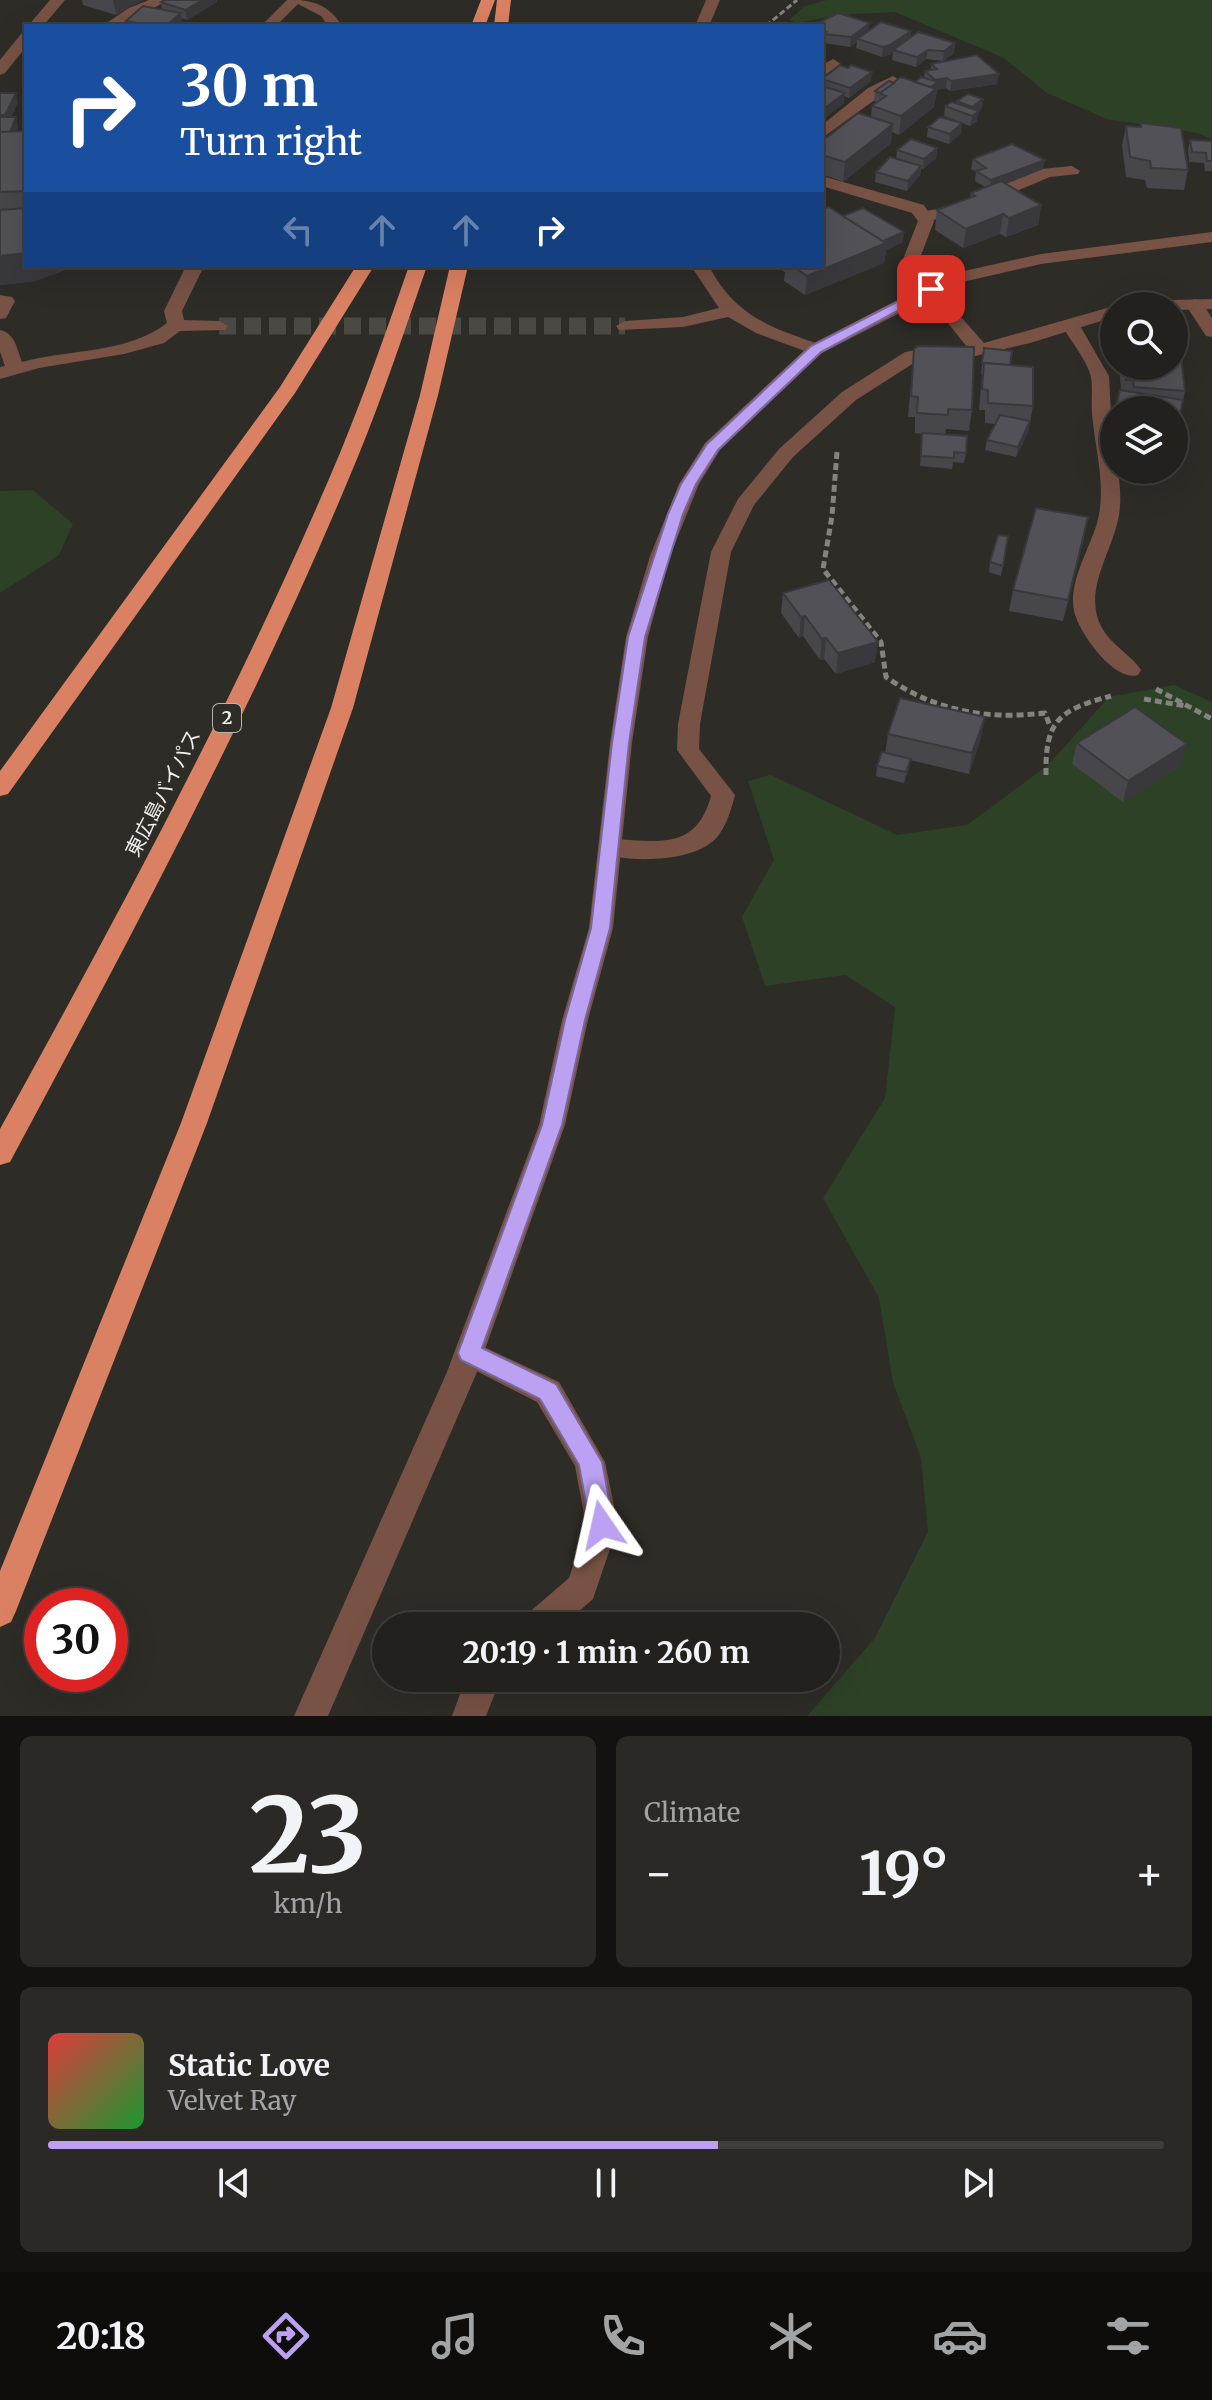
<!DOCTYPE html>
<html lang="en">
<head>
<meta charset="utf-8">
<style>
	:root { --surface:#22211d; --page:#2a2926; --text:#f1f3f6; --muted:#a2a3a4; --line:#3f3e3b; --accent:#bca0f2 }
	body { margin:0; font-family:Merriweather,"Noto Sans JP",serif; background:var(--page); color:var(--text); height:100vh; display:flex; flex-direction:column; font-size:30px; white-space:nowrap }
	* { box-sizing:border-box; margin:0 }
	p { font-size:26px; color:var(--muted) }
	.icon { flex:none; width:44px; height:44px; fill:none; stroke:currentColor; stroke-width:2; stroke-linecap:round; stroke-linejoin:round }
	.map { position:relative; height:1716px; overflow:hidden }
	.sheet { display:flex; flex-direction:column; gap:20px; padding:20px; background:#131210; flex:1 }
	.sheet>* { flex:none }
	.banner { position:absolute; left:24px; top:24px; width:800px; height:244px; border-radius:0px; box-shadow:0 8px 32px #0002,0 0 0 2px var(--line); background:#1a4fa0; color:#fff; overflow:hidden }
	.controls { position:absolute; left:1100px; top:292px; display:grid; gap:16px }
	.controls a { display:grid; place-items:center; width:88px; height:88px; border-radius:50%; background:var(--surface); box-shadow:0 8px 32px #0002,0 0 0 2px var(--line); font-size:40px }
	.speed { position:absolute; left:24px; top:1588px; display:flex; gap:16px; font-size:40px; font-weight:700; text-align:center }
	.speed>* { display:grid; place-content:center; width:104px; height:104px; border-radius:50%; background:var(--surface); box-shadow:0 8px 32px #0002,0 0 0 2px var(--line); line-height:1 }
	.speed .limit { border:12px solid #d22; background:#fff; color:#111 }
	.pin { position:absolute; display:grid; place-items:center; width:68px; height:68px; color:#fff; margin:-34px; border-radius:16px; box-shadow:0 4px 12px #0006 }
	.me { position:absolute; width:88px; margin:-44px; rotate:349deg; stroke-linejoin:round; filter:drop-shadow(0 0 6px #0008) }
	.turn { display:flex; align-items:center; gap:28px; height:168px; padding:0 24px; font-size:36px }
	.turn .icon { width:104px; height:104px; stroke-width:2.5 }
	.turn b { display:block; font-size:56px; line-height:68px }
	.lanes { display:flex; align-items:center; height:76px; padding:0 24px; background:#0003; justify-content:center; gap:40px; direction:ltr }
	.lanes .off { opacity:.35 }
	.big { font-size:60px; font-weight:700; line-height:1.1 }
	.sheet .widget { flex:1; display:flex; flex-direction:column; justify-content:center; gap:12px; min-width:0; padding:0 28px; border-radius:12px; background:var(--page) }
	.sheet .dial { align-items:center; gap:0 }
	.dial b { font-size:104px; line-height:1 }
	.song { display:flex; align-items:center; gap:24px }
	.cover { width:96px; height:96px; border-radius:12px; background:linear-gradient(135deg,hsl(0 70% 55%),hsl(130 70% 35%)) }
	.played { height:8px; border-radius:4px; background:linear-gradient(90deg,var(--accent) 60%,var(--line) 60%) }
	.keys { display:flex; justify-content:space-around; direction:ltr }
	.heat { display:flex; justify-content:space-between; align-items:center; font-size:44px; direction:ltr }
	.sheet .tiles { flex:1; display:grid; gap:20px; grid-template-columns:1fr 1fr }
	.widget:last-child { grid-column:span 2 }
	.trip { position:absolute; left:372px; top:1612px; width:468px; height:80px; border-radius:40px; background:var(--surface); box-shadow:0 8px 32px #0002,0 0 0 2px var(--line); font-weight:700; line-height:80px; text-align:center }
	.dock { display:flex; height:128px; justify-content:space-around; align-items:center; background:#0e0d0c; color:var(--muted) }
	.dock .icon { width:56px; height:56px }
	.dock .on { color:var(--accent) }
	.dock b { font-size:36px; color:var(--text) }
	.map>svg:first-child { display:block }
	.green { fill:#2c4126 }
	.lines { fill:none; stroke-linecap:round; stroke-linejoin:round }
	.minor-tunnel { stroke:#4a4944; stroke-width:17; stroke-dasharray:17 8; stroke-linecap:butt }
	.path-far1 { stroke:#84837f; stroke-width:3; stroke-dasharray:6 3; stroke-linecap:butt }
	.path { stroke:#84837f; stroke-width:5; stroke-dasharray:7 4; stroke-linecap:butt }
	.service { fill:#775245; fill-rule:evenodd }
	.minor { fill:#775245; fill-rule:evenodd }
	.tertiary { fill:#775245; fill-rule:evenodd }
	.motorway { fill:#db8163; fill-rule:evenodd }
	.wall { fill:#47464b }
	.shaded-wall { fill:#39393d }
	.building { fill:#525157; stroke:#39393d; stroke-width:2 }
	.route { fill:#bca0f2; stroke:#7a689d; stroke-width:2 }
	.labels { text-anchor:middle; stroke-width:8; stroke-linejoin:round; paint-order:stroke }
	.shield { fill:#2d2c27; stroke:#b6b4b0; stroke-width:2 }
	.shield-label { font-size:18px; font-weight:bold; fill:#f0efeb }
	.street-label { font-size:20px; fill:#f0efeb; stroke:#2d2c27 }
</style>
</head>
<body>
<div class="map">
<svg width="1212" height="1716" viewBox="0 0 1212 1716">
	<rect width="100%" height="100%" fill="#2d2c27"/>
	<g class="green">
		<path d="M826,0H1212V139L1197,133L1107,119L1047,93L1004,58L895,12L836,15L799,23L789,20L805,6Z"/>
		<path d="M33,490L73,524L59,555L0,593V491Z"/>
		<path d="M1174,685L1212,702V1716H807L875,1638L928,1532L921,1458L893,1382L879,1298L823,1198L885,1098L895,1007L845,975L765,986L742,917L774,860L748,781L771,775L897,835L967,825L1048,765L1109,697Z"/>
	</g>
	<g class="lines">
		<g class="minor-tunnel">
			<path d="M911,262L956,322"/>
			<path d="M219,326H625"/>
		</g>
		<path class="path-far1" d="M766,26L797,0"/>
		<g class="path">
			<path d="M837,452L832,516L823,569L881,642L886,677C935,711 986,720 1045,713L1050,726"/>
			<path d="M1156,689L1212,719"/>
			<path d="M1144,699L1186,706"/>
			<path d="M1046,775C1045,720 1059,710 1111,696"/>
		</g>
		<g class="service">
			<path d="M149,0H169L119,26H102L129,8Z"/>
			<path d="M287,0H302L276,26H261Z"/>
			<path d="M833,59L841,64L822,77V65Z"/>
			<path d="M893,76L901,81L822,138V125L868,88Z"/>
			<path d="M1072,166L1080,171L1078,174L1050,177L962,214L923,222L915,217L917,213L951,206L1041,169Z"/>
			<path d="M1194,299L1200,300L1212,318V337L1206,336L1185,304Z"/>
			<path d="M1070,319L1079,324L1109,376L1114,470H1118C1120,487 1122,503 1118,520C1110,557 1079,597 1106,634C1116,648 1132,656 1141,670L1138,675C1114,682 1079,633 1074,611C1068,583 1089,550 1097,523C1107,488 1095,449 1092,414C1091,402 1093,389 1091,377C1087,360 1070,340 1061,324Z"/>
		</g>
		<g class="minor">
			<path d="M50,0H65L43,26H28Z"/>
			<path d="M290,0C314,0 329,5 342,26H328L321,16Z"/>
			<path d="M706,0H720L709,26H695Z"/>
			<path d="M26,33V47L5,73L0,75V60L21,34Z"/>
			<path d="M822,176L924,205L934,221L917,266L911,267L902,262L918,221L912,213L822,186Z"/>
			<path d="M186,266H204L182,311L184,320L219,321L228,326L225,330L180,331L164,343L124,354L39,368L0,379V367L5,366L0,352V330C15,333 17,349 22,362C69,349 127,354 167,323L164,311Z"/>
			<path d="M691,266H709C735,316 771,328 822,345L825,349L816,355L810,353L756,333L728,317L683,327L619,330L616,326L625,321L683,317L719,308Z"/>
			<path d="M0,295L12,297L15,301L6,318L0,319Z"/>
			<path d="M1212,299V309L1174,310V306H1129L1138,301Z"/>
			<path d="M1114,306V317L1030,343L963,359L917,361L856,400L793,457L754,505L731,552L700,724L699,749L735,795C731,810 727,824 718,836C698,862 633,863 604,854L600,848L604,842L612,839C659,841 696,851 711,796L677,750L678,724L711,552L738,499L779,449L842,392L905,352L939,346L967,347L947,322L950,318H962L984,343Z"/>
			<path d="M469,1340L559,1382L605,1462L618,1525L593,1599L562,1626H521L526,1615L569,1578L586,1525L575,1466L537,1402L459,1362L454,1353L459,1344Z"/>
			<path d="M466,1678H501L486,1716H452Z"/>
		</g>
		<path class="tertiary" d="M1212,232V242L1041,264L958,283L822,353L720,450L699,484L670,556L648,637L632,743L613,928L588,1020L565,1125L477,1372L328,1716H294L447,1372L539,1125L562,1020L589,928L610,743L626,637L650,556L679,484L705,443L810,345L946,275L1041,254Z"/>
		<g class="motorway">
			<path d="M481,0H495L485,26H471Z"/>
			<path d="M497,0H511L508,26H494Z"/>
			<path d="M356,266H374L295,393L8,794L0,796V771L280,387Z"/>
			<path d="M409,266H427C405,329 384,393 359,454C259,698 134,931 10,1162L0,1165V1129C122,908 242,686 340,453C365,392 387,329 409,266Z"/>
			<path d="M450,266H468L438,395L353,708L207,1123L16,1611L11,1622L0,1627V1571L181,1123L331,708L420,395Z"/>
		</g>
	</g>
	<g class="wall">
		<path d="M82,0H143L116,15L83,5Z"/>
		<path d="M161,2H217L187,20L181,18L182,22L178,26H127L126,21L162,10Z"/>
		<path d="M822,26L870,30L911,31L910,38L955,43L954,53L943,61L926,59L916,67L892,60L893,52L889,55L882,57L856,48L857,42L850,47L823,43Z"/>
		<path d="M931,64L997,84L950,91L946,88L937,90L934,107L899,135L892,132L891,143L843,182L822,174V141L871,117L872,106L877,102L874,101L875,91L894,83L915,82L924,78L925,71L931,70Z"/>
		<path d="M822,79L871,81L849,98L844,96V103L822,120Z"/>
		<path d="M0,93L18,102L11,117H16L18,127L16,132L26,131V266H76L35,281L0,285Z"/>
		<path d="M957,101L982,108L978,111L977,121L970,126L944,116L945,106L957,104Z"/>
		<path d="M962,123L961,133L949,144L927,137L928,127Z"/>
		<path d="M1141,123L1188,170L1184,190L1147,188L1145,180L1126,177L1122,145L1126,126L1140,127Z"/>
		<path d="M1190,140L1212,141V171H1205L1204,163L1189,162L1188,150Z"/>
		<path d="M937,148L936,158L923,169L921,168L920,175L907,191L875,182L876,172L896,159L897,150Z"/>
		<path d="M973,159L1043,169L1006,184L1041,205L1038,225L1006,237L1000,234L963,248L935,230L937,210L970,197L971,193L985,187L975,181L976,172L971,169Z"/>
		<path d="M843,216L903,242L886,250L884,263L805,295L784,281L785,272L776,266H822Z"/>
		<path d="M984,348L1010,365L1033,406L1028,432L1016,457L985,450L987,440L995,424L985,423V410H979L982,374H981Z"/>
		<path d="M914,349L972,410L969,431L946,429L945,435L966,453L964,463L953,462L952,469L920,466L922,434L915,433V417H908Z"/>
		<path d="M1119,366H1174L1185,391L1174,445V410L1121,390Z"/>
		<path d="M1114,416V430H1111Z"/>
		<path d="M1008,536L1001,576L989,572L990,562Z"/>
		<path d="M1084,538L1063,621L1009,611L1013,590Z"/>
		<path d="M783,593L875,662L836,674L824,659L820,660L803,636L799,638L781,613Z"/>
		<path d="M888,734L981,738L969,774L910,760L909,769L904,783L876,776L877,766L885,753Z"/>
		<path d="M1077,743L1181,765L1123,802L1072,764Z"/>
	</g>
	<g class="shaded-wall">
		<path d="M113,0H143L116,15Z"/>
		<path d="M203,0H217V2L187,20L185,10Z"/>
		<path d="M181,13L182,22L178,26H166Z"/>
		<path d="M870,23L869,33L857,39V42L850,47L851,37Z"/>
		<path d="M911,31L910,40L893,50V52L889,55L882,57L883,47Z"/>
		<path d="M955,43L954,53L943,61L944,51Z"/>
		<path d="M928,50L926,59L916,67L917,57Z"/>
		<path d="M872,72L871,81L849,98L850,88Z"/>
		<path d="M999,74L997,84L950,91L951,81Z"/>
		<path d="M947,78L946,88L937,90L934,107L899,135L901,116L935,80Z"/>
		<path d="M16,93L18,102L7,125L5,115Z"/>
		<path d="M845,93L844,103L822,120V110Z"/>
		<path d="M983,99L982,108L971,116L972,107Z"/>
		<path d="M979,111L977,121L970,126L972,116Z"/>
		<path d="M16,117L18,127L12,143L10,133Z"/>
		<path d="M962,123L961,133L949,144L950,134Z"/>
		<path d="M893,124L891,143L843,182L845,162Z"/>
		<path d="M937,148L936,158L923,169L924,159Z"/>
		<path d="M1045,160L1043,169L990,190L991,180Z"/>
		<path d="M921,166L920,175L907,191L908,181Z"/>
		<path d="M1041,205L1038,225L1006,237L1009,218Z"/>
		<path d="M1003,214L1000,234L963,248L966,229Z"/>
		<path d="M904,232L903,242L886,250L884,263L805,295L807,276Z"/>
		<path d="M26,253V266H76L35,281L0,285V256Z"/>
		<path d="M1030,421L1028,432L1016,457L1018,447Z"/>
		<path d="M805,616L803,636L799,638L801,617Z"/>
		<path d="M826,638L824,659L820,660L822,639Z"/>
		<path d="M878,642L875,662L836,674L838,653Z"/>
		<path d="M985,717L981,738L969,774L972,753Z"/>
		<path d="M1187,744L1181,765L1123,802L1128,781Z"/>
		<path d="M911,759L909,769L904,783L906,772Z"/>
	</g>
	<g class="building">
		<path d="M165,0H203L185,10L161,2Z"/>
		<path d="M143,6L181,13L166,26H154L126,21Z"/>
		<path d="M838,13L870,23L851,37L824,34L826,32L822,31V26H812Z"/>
		<path d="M881,22L911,31L890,45L883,47L857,39Z"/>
		<path d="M918,32L955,43L944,51L928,50L917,57L893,50Z"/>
		<path d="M977,55L999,74L951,81L947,78L935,80L925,71L937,69L931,64Z"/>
		<path d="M840,65L848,68L851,65L872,72L850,88L822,79Z"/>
		<path d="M901,77L936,89L901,116L872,106L886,96L879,93Z"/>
		<path d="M921,77L938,82L931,87L915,82Z"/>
		<path d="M889,81L894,83L880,93L875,91Z"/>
		<path d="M822,86L845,93L822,110Z"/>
		<path d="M0,93H16L5,115H0Z"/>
		<path d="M968,94L983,99L972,107L957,101Z"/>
		<path d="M952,102L979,111L972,116L945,106Z"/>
		<path d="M858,113L893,124L845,162L822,155V141Z"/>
		<path d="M0,117H16L10,132H0Z"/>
		<path d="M940,117L962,123L950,134L928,127Z"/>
		<path d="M1141,123L1181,128L1188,170L1151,168L1150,161L1130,157L1126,126L1141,127Z"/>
		<path d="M26,131V191L0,192V132Z"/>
		<path d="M911,139L937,148L924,159L897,150Z"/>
		<path d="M1190,140L1212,141V161H1207L1206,153L1192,152Z"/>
		<path d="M1012,144L1045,160L991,180L976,171L986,168L973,159Z"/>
		<path d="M890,157L921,166L908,181L876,172Z"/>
		<path d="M1001,181L1041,205L1009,218L1003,214L966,229L937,210L975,196L971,193Z"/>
		<path d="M829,207L886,243L807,276L793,266H822V209Z"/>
		<path d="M26,208V253L0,256V210Z"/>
		<path d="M863,208L904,232L883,241L843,216Z"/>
		<path d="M918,346L974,347L972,410L948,409V415L917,413L918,397L911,396L914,349Z"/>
		<path d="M984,348L1012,351L1010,365L982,363Z"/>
		<path d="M1174,358H1181L1185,391L1134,387L1133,380H1126L1125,366H1174Z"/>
		<path d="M984,363L1033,367V406L988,403V390L982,389Z"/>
		<path d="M1120,390L1183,400L1175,439H1174V410H1115Z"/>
		<path d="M1000,415L1030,421L1018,447L987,440Z"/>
		<path d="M922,433L967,436L966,453L954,452V458L921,456Z"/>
		<path d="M1036,508L1088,517L1068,600L1013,590Z"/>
		<path d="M998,535L1008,536L1003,566L990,562Z"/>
		<path d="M829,580L878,642L838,653L826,638L822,639L805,616L801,617L783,593Z"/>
		<path d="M900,698L985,717L972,753L888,734Z"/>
		<path d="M1135,707L1187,744L1128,781L1077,743Z"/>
		<path d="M882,752L911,759L906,772L877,766Z"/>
	</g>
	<path class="route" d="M926,287L938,289L821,352L718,450L696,484L683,514L645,637L629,743L610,928L585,1020L562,1125L482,1348L556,1384L602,1462L614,1525L611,1533L602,1537L594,1533L590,1525L579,1465L540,1399L461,1360L458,1353L542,1125L565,1020L591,928L612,743L628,637L668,514L681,484L707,444L811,346Z"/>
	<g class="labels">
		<rect class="shield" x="213" y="704" width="28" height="28" rx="6"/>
		<g class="shield-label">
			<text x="227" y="724">2</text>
		</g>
		<g class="street-label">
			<text transform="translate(163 793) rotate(-63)" y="7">東広島バイパス</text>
		</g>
	</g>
</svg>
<div class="controls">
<a><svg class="icon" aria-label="search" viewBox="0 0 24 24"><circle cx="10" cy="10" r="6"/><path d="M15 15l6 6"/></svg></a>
<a><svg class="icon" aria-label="layers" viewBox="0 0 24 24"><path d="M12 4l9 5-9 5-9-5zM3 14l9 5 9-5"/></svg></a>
</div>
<div class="speed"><div class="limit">30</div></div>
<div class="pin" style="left:931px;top:289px;background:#d93025"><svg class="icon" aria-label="arrive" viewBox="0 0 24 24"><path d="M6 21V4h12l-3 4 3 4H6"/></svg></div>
<svg class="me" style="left:602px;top:1525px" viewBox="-20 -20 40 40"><path d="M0-17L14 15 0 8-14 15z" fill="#bca0f2" stroke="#fff" stroke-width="4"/></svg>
<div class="trip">20:19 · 1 min · 260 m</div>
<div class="banner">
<div class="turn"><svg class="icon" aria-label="right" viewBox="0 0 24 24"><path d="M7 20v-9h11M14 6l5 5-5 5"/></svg><div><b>30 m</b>Turn right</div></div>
<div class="lanes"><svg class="icon off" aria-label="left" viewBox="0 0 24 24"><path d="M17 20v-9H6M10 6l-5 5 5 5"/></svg><svg class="icon off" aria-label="ahead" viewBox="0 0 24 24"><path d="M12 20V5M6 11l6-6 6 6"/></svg><svg class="icon off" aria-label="ahead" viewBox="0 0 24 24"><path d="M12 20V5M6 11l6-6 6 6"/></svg><svg class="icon" aria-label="right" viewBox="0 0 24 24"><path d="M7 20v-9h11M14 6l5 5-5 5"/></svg></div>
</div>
</div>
<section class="sheet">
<div class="tiles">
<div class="widget dial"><b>23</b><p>km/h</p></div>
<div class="widget"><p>Climate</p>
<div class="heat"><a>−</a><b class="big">19°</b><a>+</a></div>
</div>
<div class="widget">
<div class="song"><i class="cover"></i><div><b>Static Love</b><p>Velvet Ray</p></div></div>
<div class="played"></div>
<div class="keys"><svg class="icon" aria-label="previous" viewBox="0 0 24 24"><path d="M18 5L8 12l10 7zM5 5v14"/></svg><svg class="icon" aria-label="pause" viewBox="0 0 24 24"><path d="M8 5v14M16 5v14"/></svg><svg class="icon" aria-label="next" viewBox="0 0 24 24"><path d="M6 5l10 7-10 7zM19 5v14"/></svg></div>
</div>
</div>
</section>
<nav class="dock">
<b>20:18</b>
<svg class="icon on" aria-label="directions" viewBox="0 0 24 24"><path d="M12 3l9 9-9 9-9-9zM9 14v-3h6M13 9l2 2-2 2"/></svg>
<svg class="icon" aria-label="music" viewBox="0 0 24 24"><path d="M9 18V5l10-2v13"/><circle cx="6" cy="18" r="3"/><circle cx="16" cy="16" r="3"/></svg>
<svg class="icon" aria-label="phone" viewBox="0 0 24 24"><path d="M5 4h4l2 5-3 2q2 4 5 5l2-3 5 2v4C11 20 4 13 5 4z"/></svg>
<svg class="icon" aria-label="climate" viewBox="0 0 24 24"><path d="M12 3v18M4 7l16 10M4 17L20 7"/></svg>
<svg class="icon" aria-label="car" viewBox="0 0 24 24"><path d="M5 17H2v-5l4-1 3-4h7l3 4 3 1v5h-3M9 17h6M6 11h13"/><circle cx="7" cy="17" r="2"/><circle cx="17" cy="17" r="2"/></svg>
<svg class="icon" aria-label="filters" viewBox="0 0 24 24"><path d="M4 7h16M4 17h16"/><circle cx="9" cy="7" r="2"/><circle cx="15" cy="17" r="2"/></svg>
</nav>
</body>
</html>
